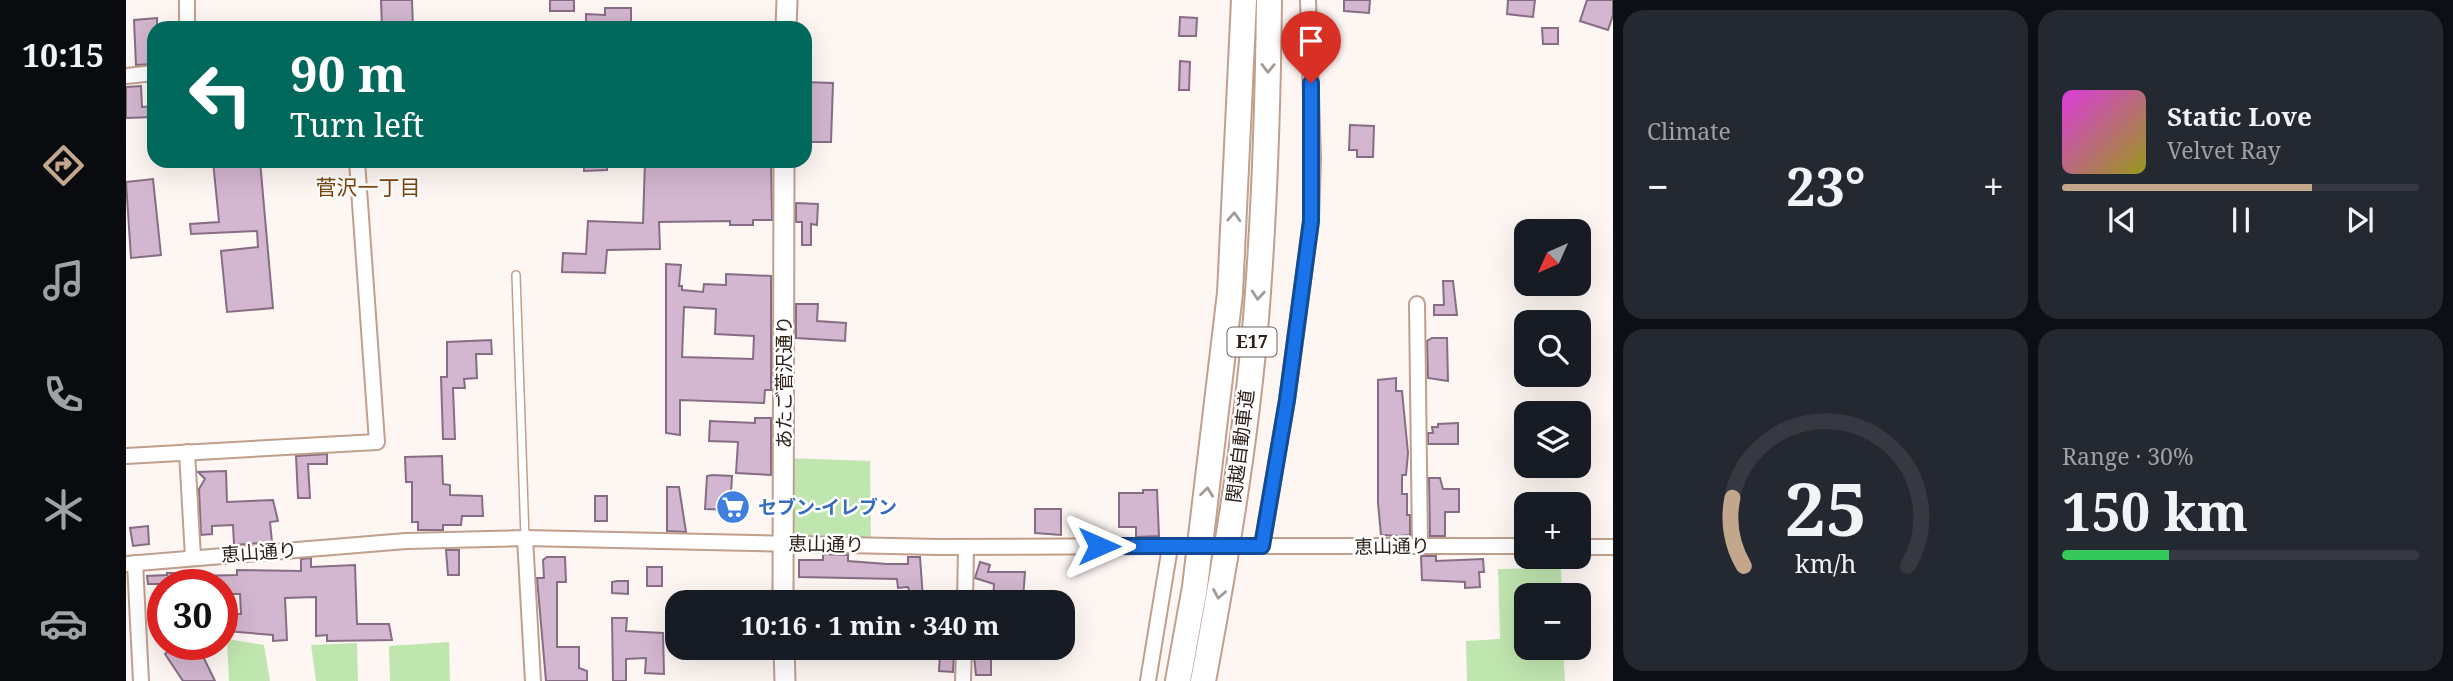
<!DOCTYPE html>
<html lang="en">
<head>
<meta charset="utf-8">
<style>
	:root { --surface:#171b24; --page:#242831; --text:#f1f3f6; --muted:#9ea1a6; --line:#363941; --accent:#c2a78d }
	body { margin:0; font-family:"Noto Serif","Noto Sans JP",serif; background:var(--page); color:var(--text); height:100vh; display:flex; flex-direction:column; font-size:26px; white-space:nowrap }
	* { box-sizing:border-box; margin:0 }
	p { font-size:23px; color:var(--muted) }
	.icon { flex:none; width:38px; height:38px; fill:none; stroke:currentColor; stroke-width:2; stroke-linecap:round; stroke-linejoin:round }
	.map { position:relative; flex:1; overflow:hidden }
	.panel { display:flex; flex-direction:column; gap:10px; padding:10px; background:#0d0f14; width:840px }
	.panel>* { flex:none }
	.banner { position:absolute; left:21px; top:21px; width:665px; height:147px; border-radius:21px; box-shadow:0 7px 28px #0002; background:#00695c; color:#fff; overflow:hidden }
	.needle { width:46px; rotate:225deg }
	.tools { position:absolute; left:1388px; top:219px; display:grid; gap:14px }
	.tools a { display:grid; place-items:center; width:77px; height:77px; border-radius:14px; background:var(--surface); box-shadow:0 7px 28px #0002; font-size:35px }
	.speed { position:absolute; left:21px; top:569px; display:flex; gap:14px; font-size:35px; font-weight:700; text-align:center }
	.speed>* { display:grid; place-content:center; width:91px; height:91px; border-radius:50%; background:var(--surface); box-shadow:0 7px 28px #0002; line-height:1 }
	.speed .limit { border:10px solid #d22; background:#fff; color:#111 }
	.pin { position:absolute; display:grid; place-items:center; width:60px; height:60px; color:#fff; margin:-72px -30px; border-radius:50% 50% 50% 0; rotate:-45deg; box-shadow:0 0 7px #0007 }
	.pin .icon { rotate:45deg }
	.me { position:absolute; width:77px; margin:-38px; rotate:90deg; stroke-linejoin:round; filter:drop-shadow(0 0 5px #0008) }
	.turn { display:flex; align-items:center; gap:24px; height:147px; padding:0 28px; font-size:32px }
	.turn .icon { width:91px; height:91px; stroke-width:2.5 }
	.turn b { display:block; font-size:49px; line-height:60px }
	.big { font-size:52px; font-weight:700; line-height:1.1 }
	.panel .tile { flex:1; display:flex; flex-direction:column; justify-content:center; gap:10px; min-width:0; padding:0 24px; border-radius:21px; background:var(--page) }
	.panel .dial { align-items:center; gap:0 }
	.dial svg { height:182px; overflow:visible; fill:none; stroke:var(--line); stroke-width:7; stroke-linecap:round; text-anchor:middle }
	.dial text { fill:var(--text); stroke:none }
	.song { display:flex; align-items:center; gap:21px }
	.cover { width:84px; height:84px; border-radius:10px; background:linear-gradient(135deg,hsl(300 70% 55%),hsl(60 70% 35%)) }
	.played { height:7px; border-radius:4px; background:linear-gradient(90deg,var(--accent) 70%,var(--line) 70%) }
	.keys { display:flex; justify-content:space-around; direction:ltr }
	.heat { display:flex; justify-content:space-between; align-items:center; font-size:38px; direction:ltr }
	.charge { height:10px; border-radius:5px; background:linear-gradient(90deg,#34c759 30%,var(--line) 0) }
	.panel .tiles { flex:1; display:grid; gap:10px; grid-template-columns:repeat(2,1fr) }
	.trip { position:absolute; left:539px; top:590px; width:410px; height:70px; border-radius:21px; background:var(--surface); box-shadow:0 7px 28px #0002; font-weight:700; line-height:70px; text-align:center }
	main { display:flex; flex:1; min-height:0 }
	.menu { display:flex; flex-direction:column; width:126px; justify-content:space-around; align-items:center; background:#090b0e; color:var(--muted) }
	.menu .icon { width:49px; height:49px }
	.menu .on { color:var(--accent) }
	.menu b { font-size:32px; color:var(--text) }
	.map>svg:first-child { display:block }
	.green { fill:#c0e6af }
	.building { fill:#d3b6cf; stroke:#876d84; stroke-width:2; fill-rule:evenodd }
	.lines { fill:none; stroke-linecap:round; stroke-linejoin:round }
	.lane-casing { stroke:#c09f8d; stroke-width:10 }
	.street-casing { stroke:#c09f8d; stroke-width:18 }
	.secondary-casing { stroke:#c09f8d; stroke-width:23 }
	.highway-casing { stroke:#c09f8d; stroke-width:28 }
	.lane { stroke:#fff; stroke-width:7 }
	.street { stroke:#fff; stroke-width:14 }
	.secondary { stroke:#fff; stroke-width:19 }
	.highway { stroke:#fff; stroke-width:24 }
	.street-bridge-casing { stroke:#c09f8d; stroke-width:18; stroke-linecap:butt }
	.street-bridge { stroke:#fff; stroke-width:14 }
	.oneway { stroke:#a19c98 }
	.route-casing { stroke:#114b97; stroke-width:18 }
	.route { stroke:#1a73e8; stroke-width:12 }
	.labels { text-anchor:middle; stroke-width:5; stroke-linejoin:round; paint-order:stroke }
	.shield { fill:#fff; stroke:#6d645f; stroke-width:2 }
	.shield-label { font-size:18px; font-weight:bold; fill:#2e221b }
	.street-label { font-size:19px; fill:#2e221b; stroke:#fff }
	.shop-label { font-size:19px; font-weight:bold; fill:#366cbe; stroke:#fff; text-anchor:start }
	.neighbourhood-label { font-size:21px; fill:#7c450d; stroke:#fff }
</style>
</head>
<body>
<main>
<nav class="menu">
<b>10:15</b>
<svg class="icon on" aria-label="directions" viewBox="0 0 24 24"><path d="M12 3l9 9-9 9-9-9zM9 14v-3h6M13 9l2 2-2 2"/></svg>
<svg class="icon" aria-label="music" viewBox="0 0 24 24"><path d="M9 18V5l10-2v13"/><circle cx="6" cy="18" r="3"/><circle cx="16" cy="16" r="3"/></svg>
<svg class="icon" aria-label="phone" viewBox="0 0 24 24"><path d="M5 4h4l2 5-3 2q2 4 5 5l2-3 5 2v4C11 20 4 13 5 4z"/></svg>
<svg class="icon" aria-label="climate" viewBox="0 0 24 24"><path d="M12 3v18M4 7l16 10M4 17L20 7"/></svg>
<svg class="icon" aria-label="car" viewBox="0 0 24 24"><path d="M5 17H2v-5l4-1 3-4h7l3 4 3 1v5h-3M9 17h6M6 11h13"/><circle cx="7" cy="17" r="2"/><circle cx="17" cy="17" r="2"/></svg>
</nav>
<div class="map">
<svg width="1487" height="681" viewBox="0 0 1487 681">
	<rect width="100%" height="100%" fill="#fef6f2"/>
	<g class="green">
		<path d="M658,458L744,461L745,545L656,543Z"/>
		<path d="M1435,568L1436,595H1400V648H1437L1439,681H1341L1340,641L1374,639L1372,569Z"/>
		<path d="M101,639L138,645L144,681H103Z"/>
		<path d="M323,642L324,681H264L263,646Z"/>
		<path d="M231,643L232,681H190L185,645Z"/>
	</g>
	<g class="building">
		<path d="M255,0H286L287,28H256Z"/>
		<rect x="424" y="0" width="24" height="11"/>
		<path d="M1218,0H1244L1243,13L1218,11Z"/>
		<path d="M1382,0H1409L1407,17L1381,14Z"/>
		<path d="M1461,0H1487V15L1482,30L1454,21Z"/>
		<path d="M479,8H505V28H460V14L479,15Z"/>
		<path d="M1054,17L1071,18L1070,36H1053Z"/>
		<path d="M31,18V28H28V36H24L28,64L10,65L8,20Z"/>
		<path d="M1416,28H1432V44H1417Z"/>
		<path d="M1054,61L1064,62L1063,90H1053Z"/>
		<path d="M679,82L707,83L705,142H679Z"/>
		<path d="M15,86L16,107L28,106V117L0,118V87Z"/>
		<path d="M1224,125L1248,126L1247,157H1231V150H1223Z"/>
		<path d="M87,161H134L147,308L101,312L95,251L132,247L131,231L65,234L64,224L93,222Z"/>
		<path d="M458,161H481V170L458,171Z"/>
		<path d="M519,161H645L646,220H627V225H604V221L533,222L534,249L481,250L479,273L436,272L437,253L460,254L462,221L517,223Z"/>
		<path d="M27,179L35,255L5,258L0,182Z"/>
		<path d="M670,203L692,204L691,225L685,224V245H676V222H670Z"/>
		<path d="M540,264L555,265L553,286H556V290L577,292L578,284L600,285V274L645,276V390H639L638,403L554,400V435L540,433ZM558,307L590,309L589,334L628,336L627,359L556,357Z"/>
		<path d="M1317,281H1327L1331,315H1308V305H1318Z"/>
		<path d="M670,304H692L691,321L720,323L719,341L670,338Z"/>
		<path d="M1306,338H1321L1322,381L1302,378L1301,341Z"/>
		<path d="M365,340L366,354H350L351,378L338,379L339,388H327L329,439H317L315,377H321V342Z"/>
		<path d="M1270,378V391H1276L1282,453L1280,475H1276V494H1281V515H1284V535L1273,536L1255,535L1252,503V380Z"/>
		<path d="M629,418H645V475L610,473L612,442L583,441L584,421L629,423Z"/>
		<path d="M1332,423V444H1302V433H1307L1306,427H1312V424Z"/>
		<path d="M201,454V464H182L184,498H172L170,456Z"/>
		<path d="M316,456L317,484L324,485V495L356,496L357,516H336L335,525H317V530H292V522H286V482H280L279,457Z"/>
		<path d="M100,471L101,502L147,500L152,521L144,522L146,542L108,545L107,525L86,526V534L75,535L73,489L79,479L72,472Z"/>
		<path d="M586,475L606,476L604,510L579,509L581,476Z"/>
		<path d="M1303,478H1314L1317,489H1333V512H1319V536H1304Z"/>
		<path d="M541,487H553L560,532L541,531Z"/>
		<path d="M1017,490H1031L1033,536L1010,537V527H993V493H1017Z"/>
		<rect x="469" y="496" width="12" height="25"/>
		<path d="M909,509H935V535L909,533Z"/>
		<path d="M22,526L23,544L7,546L4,528Z"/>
		<path d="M320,550H333V575H322Z"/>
		<path d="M697,554L722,555V561L761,564H782V557H794L797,599H786L782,587L772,588L771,579L673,577V560H697Z"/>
		<path d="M1295,556H1310V561L1357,559L1358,572H1353L1354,587L1339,588V582L1296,580Z"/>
		<path d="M421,557H439L440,582H431V647H453V668L461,671V681H420L411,578H418L417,560Z"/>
		<path d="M185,558V567L229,565L231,624H263L266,640L201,641V635L190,636V597L159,598L161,640L147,641V635L100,631L96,629V614H115L114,594H96V584H22L21,576L41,575V573H69V576L111,575V570L175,571V559Z"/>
		<path d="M854,562L864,565L862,572H899L897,599L867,598L868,584L849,578Z"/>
		<rect x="521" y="567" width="15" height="19"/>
		<path d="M491,581H502V594L486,593V582Z"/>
		<path d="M486,618H501L500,631L537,633L538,674L519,673L520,658L500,659V681H487Z"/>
		<path d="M51,644H71L89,681H57L39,654Z"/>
		<path d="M814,653H828L827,672L813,671Z"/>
		<path d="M848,656H865V675H850Z"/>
	</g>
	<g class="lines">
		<g class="lane-casing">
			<path id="lane" d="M390,275L399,538"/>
		</g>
		<g class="street-casing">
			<g id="street">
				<path d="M61,0V28"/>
				<path d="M0,76L28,73"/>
				<path d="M1291,304L1294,545"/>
				<path d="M61,452L67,557"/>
				<path d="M0,456L251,442L231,161"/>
				<path d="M399,538L407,681"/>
				<path d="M1128,546H1400"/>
				<path d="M1136,546L1161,400L1185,221L1187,159L1182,0"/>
				<path d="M1452,547H1487"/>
				<path d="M9,563L15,681"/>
				<path d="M0,564L280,541L399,538L813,547L1053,546"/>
				<path d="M839,602L840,547"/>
				<path d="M837,681L838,648"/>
				<path d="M1022,681L1044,547"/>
			</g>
		</g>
		<g class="secondary-casing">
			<g id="secondary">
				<path d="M660,28L661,0"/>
				<path d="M657,602L658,161"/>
				<path d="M658,648L659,681"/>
			</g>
		</g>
		<g class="highway-casing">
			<g id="highway">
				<path d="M1052,681L1069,587L1104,293L1118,0"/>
				<path d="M1077,681C1101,553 1123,422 1132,292C1139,195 1142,97 1143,0"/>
			</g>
		</g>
		<use href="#lane" class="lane"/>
		<use href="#street" class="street"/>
		<use href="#secondary" class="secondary"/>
		<use href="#highway" class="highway"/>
		<g class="street-bridge-casing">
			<path id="street-bridge" d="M1053,546H1125"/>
		</g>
		<use href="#street-bridge" class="street-bridge"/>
	</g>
	<defs><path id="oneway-chevron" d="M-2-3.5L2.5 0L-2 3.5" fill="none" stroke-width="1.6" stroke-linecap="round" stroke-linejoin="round" transform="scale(1.75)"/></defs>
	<g class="oneway">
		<use href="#oneway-chevron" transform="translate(1142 68) rotate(91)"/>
		<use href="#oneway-chevron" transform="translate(1108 217) rotate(-87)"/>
		<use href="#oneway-chevron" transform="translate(1132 295) rotate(95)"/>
		<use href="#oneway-chevron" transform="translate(1081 492) rotate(-83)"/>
		<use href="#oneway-chevron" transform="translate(1093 594) rotate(100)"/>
	</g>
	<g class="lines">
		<g class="route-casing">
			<path id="route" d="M973,546H1136L1161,400L1185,221V83"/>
		</g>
		<use href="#route" class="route"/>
	</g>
	<defs>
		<g id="supermarket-disc" transform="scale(1.75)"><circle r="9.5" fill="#3f7fe0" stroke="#fff"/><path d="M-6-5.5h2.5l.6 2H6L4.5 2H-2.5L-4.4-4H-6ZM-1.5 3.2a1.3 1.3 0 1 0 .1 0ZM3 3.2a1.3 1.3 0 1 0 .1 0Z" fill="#fff"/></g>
	</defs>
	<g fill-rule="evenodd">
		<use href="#supermarket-disc" x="607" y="507"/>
	</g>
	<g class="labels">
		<rect class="shield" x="1101.5" y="327.5" width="49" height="29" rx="5"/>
		<g class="shield-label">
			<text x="1126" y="348">E17</text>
		</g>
		<g class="street-label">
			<text transform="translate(658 382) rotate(-90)" y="7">あたご菅沢通り</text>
			<text transform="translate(1114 446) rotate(-83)" y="7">関越自動車道</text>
			<text transform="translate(700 544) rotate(1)" y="7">恵山通り</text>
			<text transform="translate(1266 546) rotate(-1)" y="7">恵山通り</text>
			<text transform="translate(133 552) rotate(-4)" y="7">恵山通り</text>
		</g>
		<g class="shop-label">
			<text x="632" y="514">セブン-イレブン</text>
		</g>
		<g class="neighbourhood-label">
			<text x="242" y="195">菅沢一丁目</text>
		</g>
	</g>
</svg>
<div class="tools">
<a><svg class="needle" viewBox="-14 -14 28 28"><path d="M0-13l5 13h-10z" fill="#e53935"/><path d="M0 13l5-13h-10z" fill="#9ea1a6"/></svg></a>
<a><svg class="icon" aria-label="search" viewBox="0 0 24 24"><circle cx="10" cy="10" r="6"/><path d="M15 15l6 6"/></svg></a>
<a><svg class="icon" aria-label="layers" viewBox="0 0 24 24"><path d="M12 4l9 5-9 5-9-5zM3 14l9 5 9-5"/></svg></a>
<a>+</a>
<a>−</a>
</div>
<div class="speed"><div class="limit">30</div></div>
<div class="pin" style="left:1185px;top:83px;background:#d93025"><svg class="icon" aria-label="arrive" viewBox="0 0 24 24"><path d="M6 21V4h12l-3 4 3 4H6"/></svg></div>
<svg class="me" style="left:973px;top:546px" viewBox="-20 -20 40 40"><path d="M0-17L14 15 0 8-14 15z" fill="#1a73e8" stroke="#fff" stroke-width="4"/></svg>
<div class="trip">10:16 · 1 min · 340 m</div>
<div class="banner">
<div class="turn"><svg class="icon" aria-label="left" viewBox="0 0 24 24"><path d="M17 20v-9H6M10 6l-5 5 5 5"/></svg><div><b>90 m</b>Turn left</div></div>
</div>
</div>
<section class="panel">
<div class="tiles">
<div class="tile"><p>Climate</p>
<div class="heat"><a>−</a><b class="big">23°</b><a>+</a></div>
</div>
<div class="tile">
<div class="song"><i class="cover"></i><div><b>Static Love</b><p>Velvet Ray</p></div></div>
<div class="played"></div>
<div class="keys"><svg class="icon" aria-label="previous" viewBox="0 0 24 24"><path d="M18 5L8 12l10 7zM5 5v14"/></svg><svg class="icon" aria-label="pause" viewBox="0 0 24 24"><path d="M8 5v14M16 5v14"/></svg><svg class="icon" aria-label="next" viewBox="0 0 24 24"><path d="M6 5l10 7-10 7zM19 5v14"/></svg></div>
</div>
<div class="tile dial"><svg viewBox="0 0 100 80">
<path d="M14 69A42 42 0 1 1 86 69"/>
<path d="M14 69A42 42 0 0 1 9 39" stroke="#c2a78d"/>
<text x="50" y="56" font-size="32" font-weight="700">25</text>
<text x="50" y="72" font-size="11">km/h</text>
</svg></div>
<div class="tile"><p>Range · 30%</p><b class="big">150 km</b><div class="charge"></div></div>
</div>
</section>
</main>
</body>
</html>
